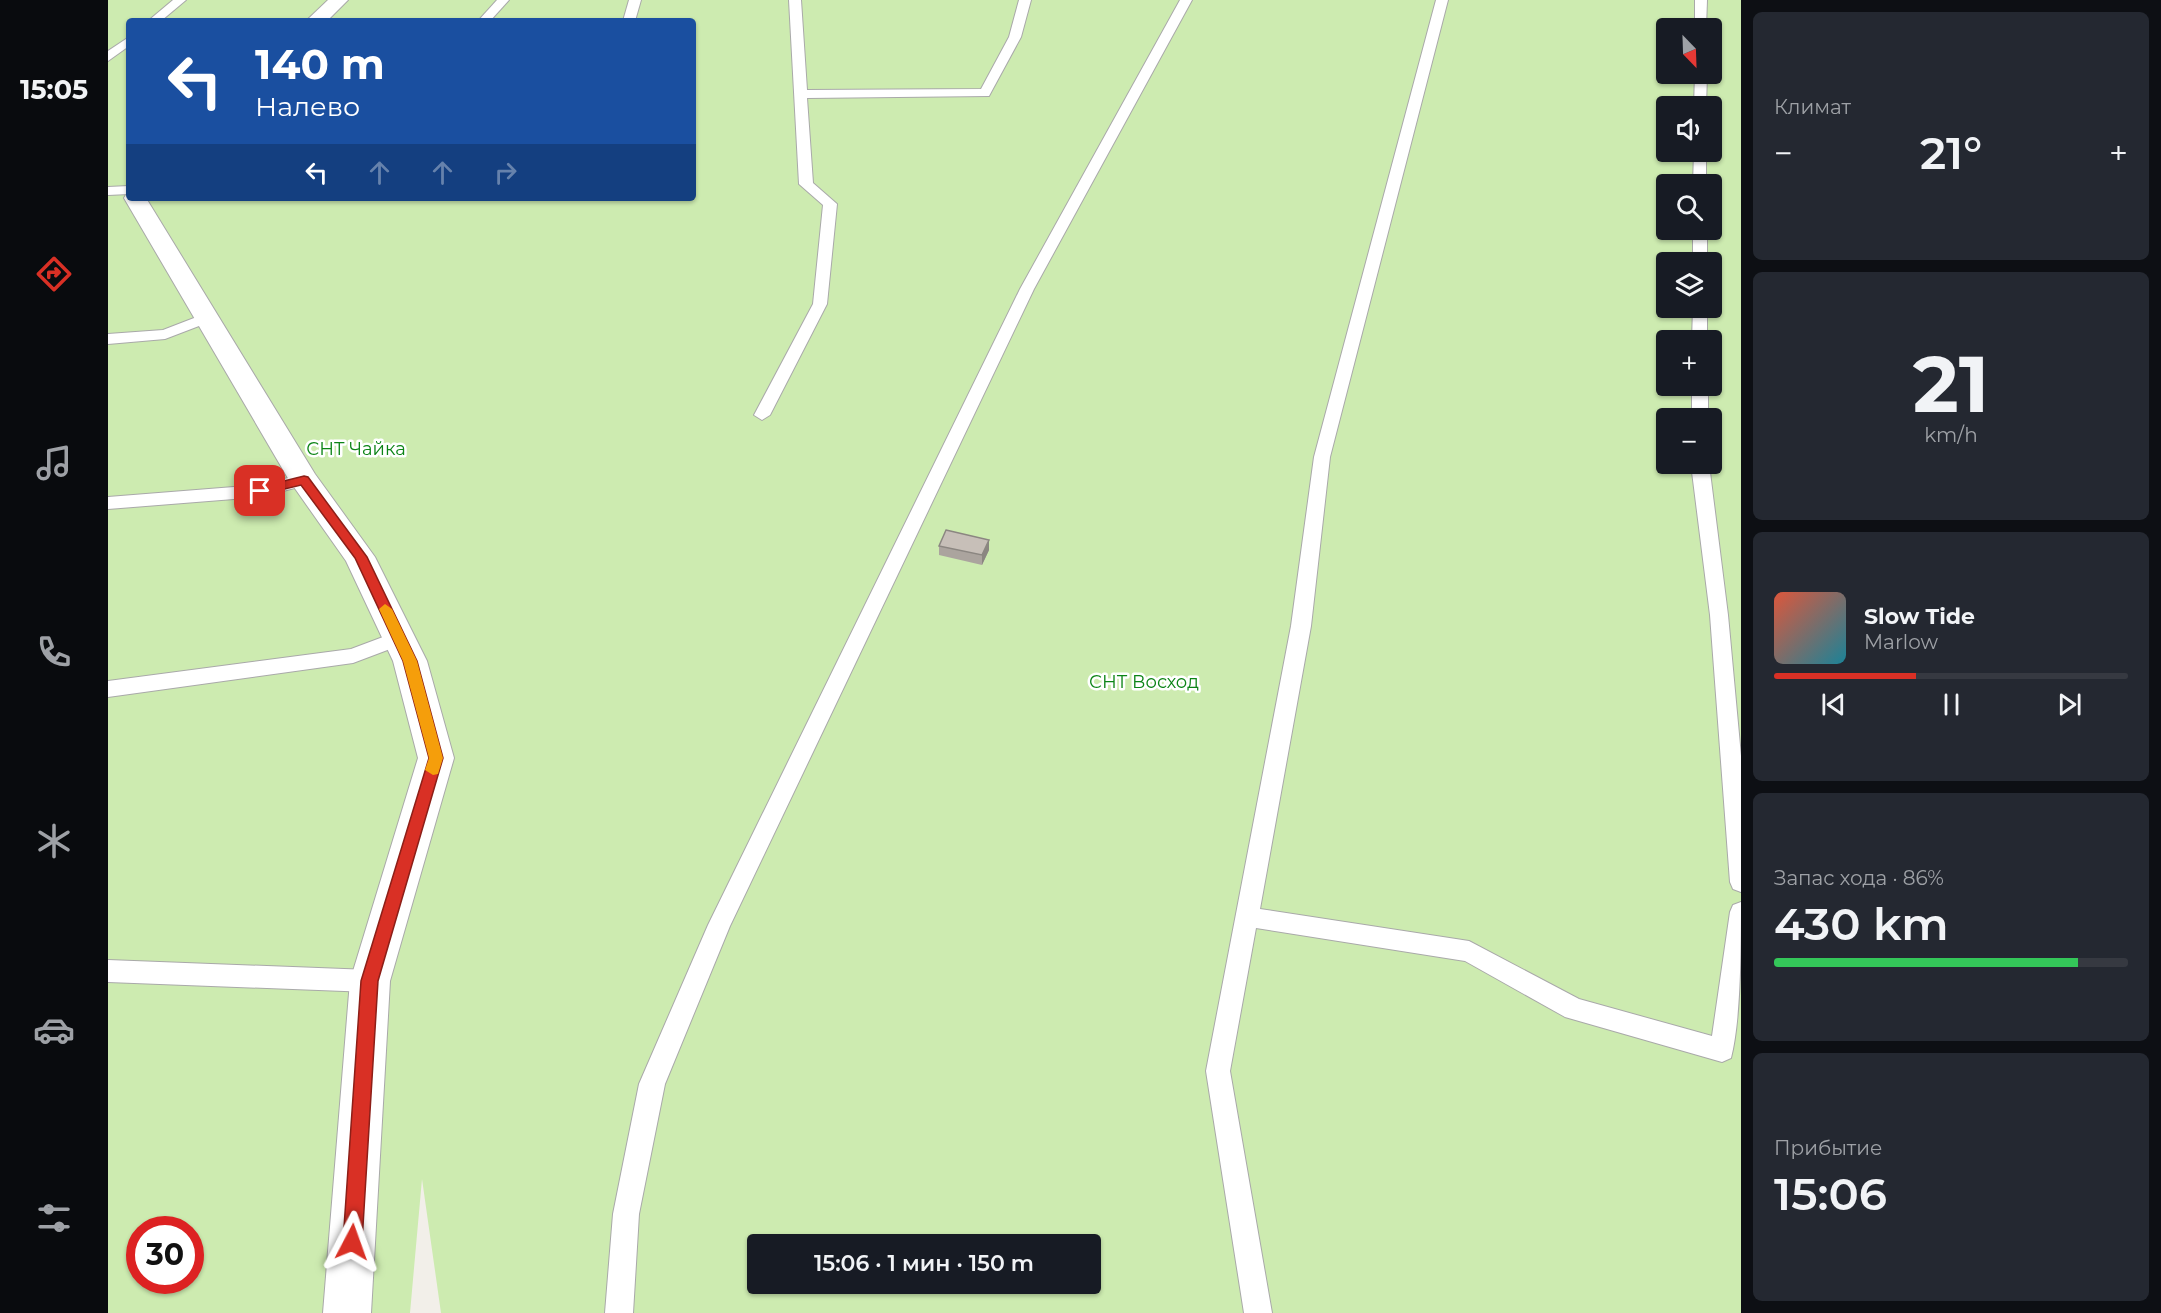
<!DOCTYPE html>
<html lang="ru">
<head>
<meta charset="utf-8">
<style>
	:root { --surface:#171b24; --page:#242831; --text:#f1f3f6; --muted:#9ea1a6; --line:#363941; --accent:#d93025 }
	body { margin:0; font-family:Montserrat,sans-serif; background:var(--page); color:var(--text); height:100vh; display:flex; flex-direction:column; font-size:22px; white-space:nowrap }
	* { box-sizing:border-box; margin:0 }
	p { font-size:20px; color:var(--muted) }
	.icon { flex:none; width:33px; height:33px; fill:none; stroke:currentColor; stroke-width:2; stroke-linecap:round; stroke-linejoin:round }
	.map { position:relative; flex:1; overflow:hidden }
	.details { display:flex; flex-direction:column; gap:12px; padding:12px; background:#0d0f14; width:420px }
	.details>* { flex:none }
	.top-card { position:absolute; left:18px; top:18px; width:570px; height:183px; border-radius:6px; box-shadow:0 2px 4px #0004; background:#1a4fa0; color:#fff; overflow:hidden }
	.needle { width:39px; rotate:157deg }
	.buttons { position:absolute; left:1548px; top:18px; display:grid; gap:12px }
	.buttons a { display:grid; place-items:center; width:66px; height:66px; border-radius:6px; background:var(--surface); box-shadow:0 2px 4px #0004; font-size:30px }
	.speed { position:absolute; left:18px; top:1216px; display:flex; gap:12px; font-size:30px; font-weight:700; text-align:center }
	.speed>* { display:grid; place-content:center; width:78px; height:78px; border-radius:50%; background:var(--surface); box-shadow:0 2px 4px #0004; line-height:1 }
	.speed .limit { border:9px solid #d22; background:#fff; color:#111 }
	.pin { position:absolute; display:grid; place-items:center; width:51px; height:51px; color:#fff; margin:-26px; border-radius:12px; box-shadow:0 3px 9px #0006 }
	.me { position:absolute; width:66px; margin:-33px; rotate:4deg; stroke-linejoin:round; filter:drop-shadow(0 0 4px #0008) }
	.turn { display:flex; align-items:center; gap:21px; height:126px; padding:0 30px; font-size:27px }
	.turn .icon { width:78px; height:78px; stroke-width:2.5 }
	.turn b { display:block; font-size:42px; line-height:51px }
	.lanes { display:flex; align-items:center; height:57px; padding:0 30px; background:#0003; justify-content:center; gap:30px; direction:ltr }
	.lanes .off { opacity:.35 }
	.big { font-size:45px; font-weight:600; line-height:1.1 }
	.details .tile { flex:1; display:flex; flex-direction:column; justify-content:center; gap:9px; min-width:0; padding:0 21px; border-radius:9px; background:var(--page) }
	.details .dial { align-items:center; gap:0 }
	.dial b { font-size:78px; line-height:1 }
	.song { display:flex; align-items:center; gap:18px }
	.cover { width:72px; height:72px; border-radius:9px; background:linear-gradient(135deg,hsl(10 70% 55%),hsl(190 70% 35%)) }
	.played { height:6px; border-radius:3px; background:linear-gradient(90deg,var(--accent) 40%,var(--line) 40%) }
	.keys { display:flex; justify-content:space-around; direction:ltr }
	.heat { display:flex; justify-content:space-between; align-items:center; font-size:33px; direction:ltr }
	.charge { height:9px; border-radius:4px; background:linear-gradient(90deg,#34c759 86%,var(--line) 0) }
	.trip { position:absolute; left:639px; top:1234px; width:354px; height:60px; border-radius:6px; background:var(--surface); box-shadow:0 2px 4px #0004; font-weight:600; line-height:60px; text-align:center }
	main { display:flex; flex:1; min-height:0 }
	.tab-bar { display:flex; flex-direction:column; width:108px; justify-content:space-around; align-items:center; background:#090b0e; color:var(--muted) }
	.tab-bar .icon { width:42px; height:42px }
	.tab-bar .on { color:var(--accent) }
	.tab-bar b { font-size:27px; color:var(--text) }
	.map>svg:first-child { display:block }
	.grass { fill:#cdebb0; fill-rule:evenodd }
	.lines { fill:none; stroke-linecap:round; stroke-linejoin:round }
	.service-casing { stroke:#a9a9a9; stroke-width:2 }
	.minor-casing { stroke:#a9a9a9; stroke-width:2 }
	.service { fill:#fff; fill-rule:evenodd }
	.minor { fill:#fff; fill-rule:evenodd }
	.wall { fill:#aba49e }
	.shaded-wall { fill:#8b8681 }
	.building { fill:#c7bfb8; stroke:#8b8681; stroke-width:1.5 }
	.route { fill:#d93025; stroke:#8d1f18; stroke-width:1.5 }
	.slow { fill:#f59e0b }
	.labels { text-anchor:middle; stroke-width:5; stroke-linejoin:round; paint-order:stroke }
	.park-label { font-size:18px; fill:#0c8416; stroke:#fff }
</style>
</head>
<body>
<main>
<nav class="tab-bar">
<b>15:05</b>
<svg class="icon on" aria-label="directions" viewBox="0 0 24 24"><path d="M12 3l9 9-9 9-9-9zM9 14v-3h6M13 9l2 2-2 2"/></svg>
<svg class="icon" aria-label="music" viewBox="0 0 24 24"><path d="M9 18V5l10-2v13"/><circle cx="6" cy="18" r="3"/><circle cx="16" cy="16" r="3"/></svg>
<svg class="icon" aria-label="phone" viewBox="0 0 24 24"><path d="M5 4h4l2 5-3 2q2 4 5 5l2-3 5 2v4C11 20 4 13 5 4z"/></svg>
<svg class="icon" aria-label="climate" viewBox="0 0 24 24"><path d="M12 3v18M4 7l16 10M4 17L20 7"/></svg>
<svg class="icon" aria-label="car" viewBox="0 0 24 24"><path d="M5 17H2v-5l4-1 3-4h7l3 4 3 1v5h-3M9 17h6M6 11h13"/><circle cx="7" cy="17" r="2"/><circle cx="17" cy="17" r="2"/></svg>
<svg class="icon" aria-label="filters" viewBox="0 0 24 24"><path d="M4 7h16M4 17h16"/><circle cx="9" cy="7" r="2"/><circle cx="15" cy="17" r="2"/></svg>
</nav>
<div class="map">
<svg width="1633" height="1313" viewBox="0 0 1633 1313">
	<rect width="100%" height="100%" fill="#f2efe9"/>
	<path class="grass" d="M0,0H1633V1313H333L314,1179L302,1313H0ZM21,21H585V198H21ZM1558,28H1604V74H1558ZM1558,106H1604V152H1558ZM1558,184H1604V230H1558ZM1558,262H1604V308H1558ZM1558,340H1604V386H1558ZM1558,418H1604V464H1558ZM32,1230H82V1281H32ZM650,1245H982V1284H650Z"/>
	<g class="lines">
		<g class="service-casing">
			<g id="service">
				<path d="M65,0H78L53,21H40Z"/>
				<path d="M389,0H401L382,21H370Z"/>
				<path d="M521,0H533L527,21H515Z"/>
				<path d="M681,0H693L699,90L873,89L901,37L911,0H923L913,37L881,96L699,98L705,183L729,204L719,304L662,415L654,420L646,415L705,304L715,205L691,184Z"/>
				<path d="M1072,0H1084L926,289L622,926L557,1084L531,1214L525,1313H497L505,1214L531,1084L600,925L912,289Z"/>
				<path d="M1328,0H1340L1222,457L1203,626L1152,909L1361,941L1471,999L1604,1036L1622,912L1625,905L1633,902C1633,945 1633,1020 1623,1058L1614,1062L1457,1017L1357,961L1148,928L1122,1071L1164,1313H1136L1098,1071L1183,626L1206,457Z"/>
				<path d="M1587,0H1599L1598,28H1587Z"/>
				<path d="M21,37V46L0,61V51Z"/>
				<path d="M1587,74H1599L1598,106H1586Z"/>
				<path d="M1586,152H1598V184H1585Z"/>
				<path d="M21,186V194L0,195V187Z"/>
				<rect x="1585" y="230" width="14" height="32"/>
				<path d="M1585,308H1599V340H1584Z"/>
				<path d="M99,313L104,315L107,318L104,321L57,339L0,344V334L55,330Z"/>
				<rect x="1584" y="386" width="16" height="32"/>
				<path d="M1583,464H1601L1620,615L1633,756V892L1625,889L1622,882L1602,615Z"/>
				<path d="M196,474L205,480L202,484L152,497L0,509V497L152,485Z"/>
				<path d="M291,631L298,633L301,638L298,643L245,663L0,697V681L243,649Z"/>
				<path d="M0,960L262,970L270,973L274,981L270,989L262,992L0,982Z"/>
			</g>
		</g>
		<g class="minor-casing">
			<g id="minor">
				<path d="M220,0H240L219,21H198Z"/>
				<path d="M19,193H21V198H38L207,474L267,557L319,661L346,758L282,981L263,1313H215L242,981L310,758L285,661L238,561L181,480L16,198Z"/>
			</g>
		</g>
		<use href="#service" class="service"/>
		<use href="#minor" class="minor"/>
	</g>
	<path class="wall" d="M831,546L881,550L874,565L831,555Z"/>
	<path class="shaded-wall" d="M881,540V550L874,565V555Z"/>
	<path class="building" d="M838,530L881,540L874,555L831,546Z"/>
	<path class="route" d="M196,476L200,477L259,557L309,661L335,758L270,981L254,1242L251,1249L244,1251L237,1249L235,1242L253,981L321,758L295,661L247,558L193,485L152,495L146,491L148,488Z"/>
	<path class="slow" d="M277,604L284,609L309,661L335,758L330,774L325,775L317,770L321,758L295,661L271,609Z"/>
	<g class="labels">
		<g class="park-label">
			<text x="248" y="455">СНТ Чайка</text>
			<text x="1036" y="688">СНТ Восход</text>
		</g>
	</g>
</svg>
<div class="buttons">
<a><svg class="needle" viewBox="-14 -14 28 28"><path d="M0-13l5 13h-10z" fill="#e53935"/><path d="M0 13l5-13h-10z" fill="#9ea1a6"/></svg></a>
<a><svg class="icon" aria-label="sound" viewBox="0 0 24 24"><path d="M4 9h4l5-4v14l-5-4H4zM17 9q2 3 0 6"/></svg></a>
<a><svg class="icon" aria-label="search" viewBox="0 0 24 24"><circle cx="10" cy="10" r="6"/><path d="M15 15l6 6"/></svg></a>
<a><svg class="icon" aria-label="layers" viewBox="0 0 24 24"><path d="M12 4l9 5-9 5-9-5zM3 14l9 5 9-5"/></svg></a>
<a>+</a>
<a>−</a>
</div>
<div class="speed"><div class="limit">30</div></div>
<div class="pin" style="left:152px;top:491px;background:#d93025"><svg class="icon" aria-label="arrive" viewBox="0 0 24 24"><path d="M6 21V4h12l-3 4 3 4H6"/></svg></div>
<svg class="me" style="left:244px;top:1242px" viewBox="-20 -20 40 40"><path d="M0-17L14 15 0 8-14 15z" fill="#d93025" stroke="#fff" stroke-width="4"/></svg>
<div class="trip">15:06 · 1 мин · 150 m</div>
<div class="top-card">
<div class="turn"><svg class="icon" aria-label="left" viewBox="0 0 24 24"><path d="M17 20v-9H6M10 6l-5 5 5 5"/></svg><div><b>140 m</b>Налево</div></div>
<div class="lanes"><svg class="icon" aria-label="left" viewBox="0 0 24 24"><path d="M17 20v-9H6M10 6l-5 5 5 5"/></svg><svg class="icon off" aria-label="ahead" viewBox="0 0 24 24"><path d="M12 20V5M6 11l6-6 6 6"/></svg><svg class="icon off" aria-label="ahead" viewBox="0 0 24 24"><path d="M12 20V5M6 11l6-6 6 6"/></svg><svg class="icon off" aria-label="right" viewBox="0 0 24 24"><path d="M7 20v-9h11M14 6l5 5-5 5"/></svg></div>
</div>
</div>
<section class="details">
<div class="tile"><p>Климат</p>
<div class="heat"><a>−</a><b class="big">21°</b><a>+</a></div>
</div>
<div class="tile dial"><b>21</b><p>km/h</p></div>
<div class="tile">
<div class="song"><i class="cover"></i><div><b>Slow Tide</b><p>Marlow</p></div></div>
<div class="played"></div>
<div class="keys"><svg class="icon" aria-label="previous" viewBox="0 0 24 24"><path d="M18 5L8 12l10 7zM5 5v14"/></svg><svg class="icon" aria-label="pause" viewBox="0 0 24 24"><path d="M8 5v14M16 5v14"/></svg><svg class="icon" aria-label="next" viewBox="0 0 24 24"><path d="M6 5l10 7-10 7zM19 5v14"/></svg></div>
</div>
<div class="tile"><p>Запас хода · 86%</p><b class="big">430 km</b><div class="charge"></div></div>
<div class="tile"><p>Прибытие</p><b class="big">15:06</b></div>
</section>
</main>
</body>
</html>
